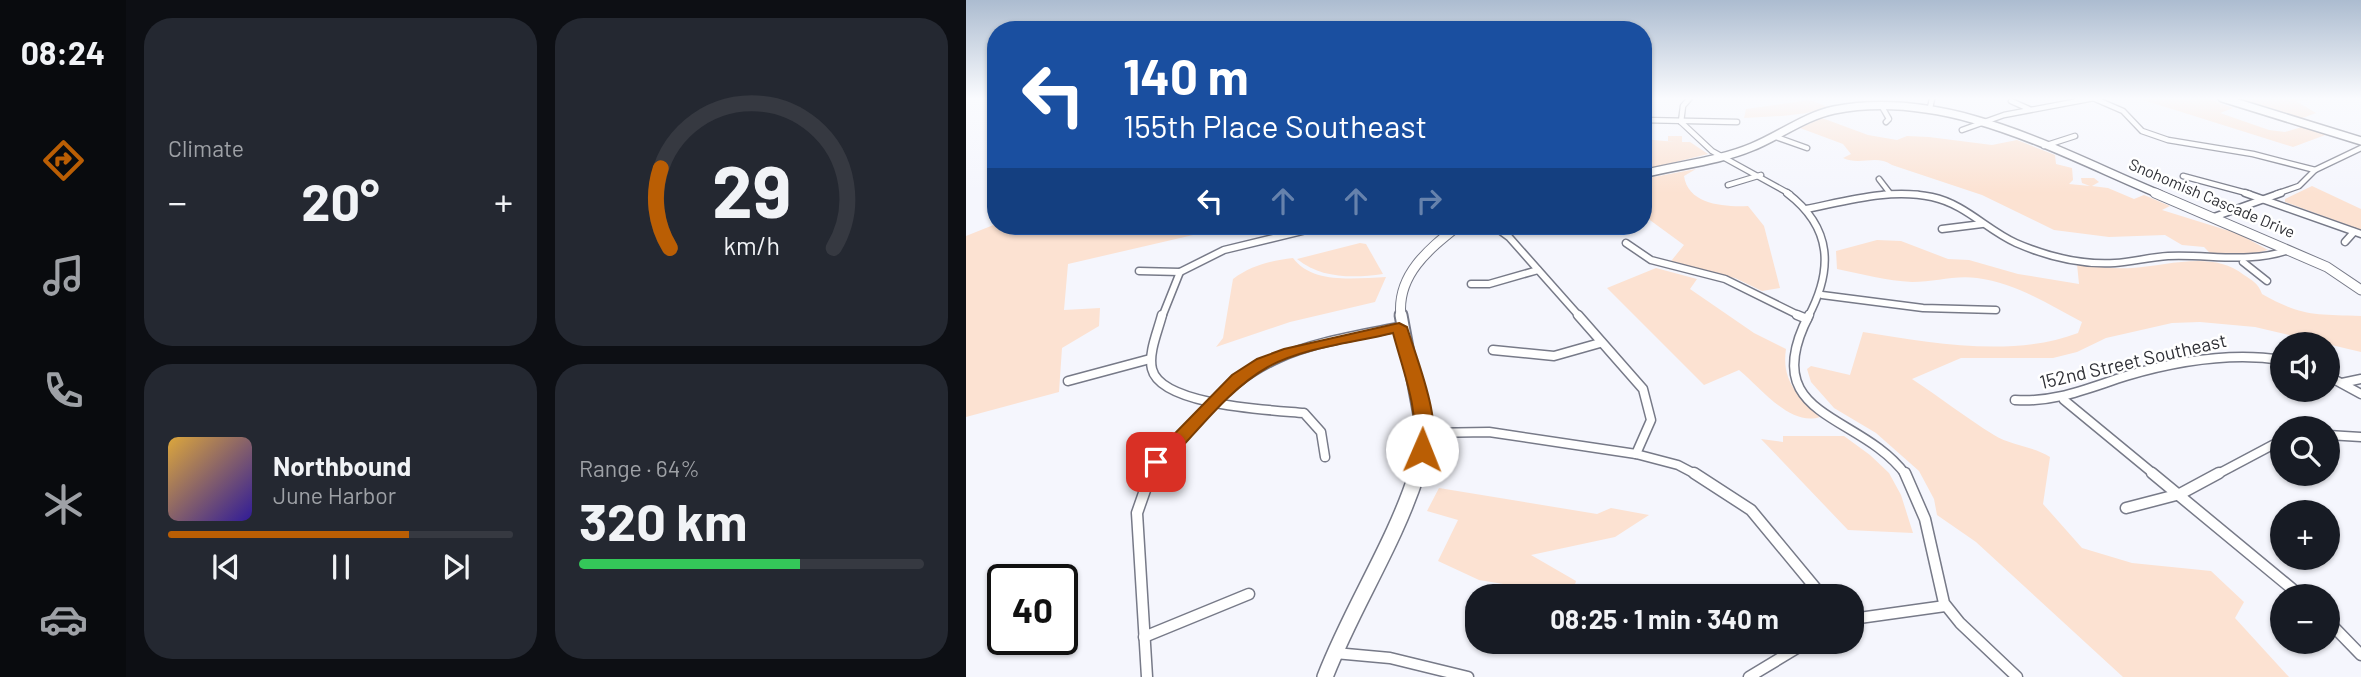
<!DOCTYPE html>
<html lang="en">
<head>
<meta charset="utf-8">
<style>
	:root { --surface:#171b24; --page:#242831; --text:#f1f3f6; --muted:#9ea1a6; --line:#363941; --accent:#ba5e04 }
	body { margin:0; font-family:Barlow,sans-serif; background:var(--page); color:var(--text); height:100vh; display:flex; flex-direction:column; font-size:26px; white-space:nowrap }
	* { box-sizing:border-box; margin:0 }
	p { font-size:23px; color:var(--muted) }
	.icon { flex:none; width:38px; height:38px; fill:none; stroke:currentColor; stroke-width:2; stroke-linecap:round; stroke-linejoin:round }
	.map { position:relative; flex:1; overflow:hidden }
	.side { display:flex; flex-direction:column; gap:18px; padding:18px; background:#0d0f14; width:840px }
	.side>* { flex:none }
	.top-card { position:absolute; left:21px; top:21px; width:665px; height:214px; border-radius:28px; box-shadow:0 2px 5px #0004; background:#1a4fa0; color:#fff; overflow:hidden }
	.buttons { position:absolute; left:1304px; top:332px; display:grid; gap:14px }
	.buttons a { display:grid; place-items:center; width:70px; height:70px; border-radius:50%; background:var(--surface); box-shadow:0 2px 5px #0004; font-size:35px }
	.speed { position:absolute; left:21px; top:564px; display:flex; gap:14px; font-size:35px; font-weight:700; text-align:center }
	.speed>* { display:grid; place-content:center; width:91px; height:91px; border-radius:50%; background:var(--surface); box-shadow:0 2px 5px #0004; line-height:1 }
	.speed .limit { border:4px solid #111; border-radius:10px; background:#fff; color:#111 }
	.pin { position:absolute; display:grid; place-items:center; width:60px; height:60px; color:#fff; margin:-30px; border-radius:14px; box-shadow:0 4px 10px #0006 }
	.me { position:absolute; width:77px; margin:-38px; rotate:1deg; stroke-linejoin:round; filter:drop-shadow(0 0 5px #0008) }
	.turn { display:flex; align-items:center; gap:24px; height:147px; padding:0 21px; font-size:32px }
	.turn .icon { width:91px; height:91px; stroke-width:2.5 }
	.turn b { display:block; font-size:49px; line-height:60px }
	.lanes { display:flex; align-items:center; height:66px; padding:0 21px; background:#0003; justify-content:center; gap:35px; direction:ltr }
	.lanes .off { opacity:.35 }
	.big { font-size:52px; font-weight:700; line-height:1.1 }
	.side .tile { flex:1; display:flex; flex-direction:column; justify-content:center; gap:10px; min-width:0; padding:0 24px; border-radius:28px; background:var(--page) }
	.side .dial { align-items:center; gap:0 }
	.dial svg { height:182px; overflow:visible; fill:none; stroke:var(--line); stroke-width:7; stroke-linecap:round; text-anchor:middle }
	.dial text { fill:var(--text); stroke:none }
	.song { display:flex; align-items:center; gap:21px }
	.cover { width:84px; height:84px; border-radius:10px; background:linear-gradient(135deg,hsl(40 70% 55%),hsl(250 70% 35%)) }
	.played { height:7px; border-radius:4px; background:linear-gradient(90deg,var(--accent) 70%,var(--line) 70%) }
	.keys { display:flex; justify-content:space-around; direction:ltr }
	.heat { display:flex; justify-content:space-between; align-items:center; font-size:38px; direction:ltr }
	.charge { height:10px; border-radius:5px; background:linear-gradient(90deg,#34c759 64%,var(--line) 0) }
	.side .tiles { flex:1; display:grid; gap:18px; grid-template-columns:repeat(2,1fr) }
	.trip { position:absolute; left:499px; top:584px; width:399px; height:70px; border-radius:28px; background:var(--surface); box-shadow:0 2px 5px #0004; font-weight:700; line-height:70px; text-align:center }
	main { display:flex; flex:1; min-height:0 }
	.menu { display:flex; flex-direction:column; width:126px; justify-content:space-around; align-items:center; background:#090b0e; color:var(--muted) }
	.menu .icon { width:49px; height:49px }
	.menu .selected { color:var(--accent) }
	.menu b { font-size:32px; color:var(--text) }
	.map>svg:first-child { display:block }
	.green { fill:#fce2d2 }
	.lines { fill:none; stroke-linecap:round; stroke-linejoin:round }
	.street-far3-casing { stroke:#777a88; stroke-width:7 }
	.street-far2-casing { stroke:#777a88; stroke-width:9 }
	.street-far1-casing { stroke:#777a88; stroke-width:11 }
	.street-casing { stroke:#777a88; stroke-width:13 }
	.secondary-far3-casing { stroke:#777a88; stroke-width:10 }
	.secondary-far2-casing { stroke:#777a88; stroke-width:11 }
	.secondary-far1-casing { stroke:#777a88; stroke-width:15 }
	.secondary-casing { stroke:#777a88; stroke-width:18 }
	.street-far3 { stroke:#fff; stroke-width:4.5 }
	.street-far2 { stroke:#fff; stroke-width:6 }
	.street-far1 { stroke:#fff; stroke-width:8 }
	.street { stroke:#fff; stroke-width:10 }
	.secondary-far3 { stroke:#fff; stroke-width:7 }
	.secondary-far2 { stroke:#fff; stroke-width:9 }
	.secondary-far1 { stroke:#fff; stroke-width:11 }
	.secondary { stroke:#fff; stroke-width:15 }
	.route { fill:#ba5e04; stroke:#793d03; stroke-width:2 }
	.labels { text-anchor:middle; stroke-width:5; stroke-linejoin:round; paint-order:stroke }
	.far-street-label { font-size:16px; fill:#2f3036; stroke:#fff }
	.street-label { font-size:19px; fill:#2f3036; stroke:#fff }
</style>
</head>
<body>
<main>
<nav class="menu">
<b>08:24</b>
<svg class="icon selected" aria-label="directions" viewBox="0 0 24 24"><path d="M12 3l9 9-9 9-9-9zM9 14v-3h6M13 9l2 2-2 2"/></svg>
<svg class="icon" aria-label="music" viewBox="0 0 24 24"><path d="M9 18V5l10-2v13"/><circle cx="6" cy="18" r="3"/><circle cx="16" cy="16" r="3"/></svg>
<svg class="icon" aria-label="phone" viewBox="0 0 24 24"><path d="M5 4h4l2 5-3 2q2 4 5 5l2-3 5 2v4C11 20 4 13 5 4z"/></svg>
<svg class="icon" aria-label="climate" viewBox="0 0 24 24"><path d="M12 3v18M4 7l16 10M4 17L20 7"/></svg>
<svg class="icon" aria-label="car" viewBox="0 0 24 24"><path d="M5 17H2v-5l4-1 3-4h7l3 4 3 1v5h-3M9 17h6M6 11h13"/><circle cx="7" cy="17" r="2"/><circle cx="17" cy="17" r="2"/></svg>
</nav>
<section class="side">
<div class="tiles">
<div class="tile"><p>Climate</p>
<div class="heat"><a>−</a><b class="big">20°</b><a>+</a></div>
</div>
<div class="tile dial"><svg viewBox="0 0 100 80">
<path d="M14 69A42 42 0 1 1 86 69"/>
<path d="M14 69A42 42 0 0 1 10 34" stroke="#ba5e04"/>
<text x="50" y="56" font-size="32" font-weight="700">29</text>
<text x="50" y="72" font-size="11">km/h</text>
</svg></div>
<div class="tile">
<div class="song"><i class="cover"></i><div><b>Northbound</b><p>June Harbor</p></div></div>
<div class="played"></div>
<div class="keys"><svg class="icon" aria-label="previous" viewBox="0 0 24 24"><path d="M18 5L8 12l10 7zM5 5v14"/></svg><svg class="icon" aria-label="pause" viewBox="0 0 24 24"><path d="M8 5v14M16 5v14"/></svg><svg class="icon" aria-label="next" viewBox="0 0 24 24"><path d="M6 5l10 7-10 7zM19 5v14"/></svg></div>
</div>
<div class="tile"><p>Range · 64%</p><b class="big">320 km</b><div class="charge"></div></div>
</div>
</section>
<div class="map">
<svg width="1395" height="677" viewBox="0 0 1395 677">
	<rect width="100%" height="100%" fill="#f5f6fd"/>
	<g class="green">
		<path d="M1171,98H1240L1267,108L1254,113L1303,130L1319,132L1336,127L1362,134L1327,147Z"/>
		<path d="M1265,98H1339L1344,100L1330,101L1350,113L1331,120Z"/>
		<path d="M844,100L862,107C835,117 806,116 778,118L780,109Z"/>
		<path d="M856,118L902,135L931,140L941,136L963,137L1026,145L1051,140L1089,155L1090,164L1106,168L1107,180L1103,184L1124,186L1116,183L1115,178H1128L1133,182L1126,186L1142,188L1168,199L1178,195L1204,206L1196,210L1273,234L1302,250L1278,256L1245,254L1238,247L1216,245L1199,235L1143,237L1088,230L1016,195L926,165C910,154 894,166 877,158L885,154L877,144L834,128Z"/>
		<path d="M702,136H716V142H724L742,154L677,170V139L710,142L702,141Z"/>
		<path d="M730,169L718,176C722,205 759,207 782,206L798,226L814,288L796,291L769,278L702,265L718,245L677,215V179Z"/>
		<path d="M1346,186L1395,209V230L1319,202V199Z"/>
		<path d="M30,224V226H266L102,264L98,310L134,308L133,326L96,348L93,392L0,417V236Z"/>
		<path d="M911,240L935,241L982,259L1003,260L1052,274L1113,284L1111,264C1129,267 1148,269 1166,268C1203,266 1246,250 1278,275C1287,281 1292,283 1296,294C1337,317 1349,314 1395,316V352L1289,327L1234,322L1206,323L1140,338L1111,352L1087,358H995L946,379C974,397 1000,418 1028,435C1046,446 1067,446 1084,457L1077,504L1116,548L1166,563L1245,571L1278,602L1269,618L1323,677H1157L1010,542L971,515L968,499L953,471L910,433L868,408L845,382L841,369L845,366L884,375L897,332C965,343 1047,358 1112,333L1116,322C1082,304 1050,283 1011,278C988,275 969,282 946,282C921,281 896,274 871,269L870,251Z"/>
		<path d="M394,243L400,244L417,274C388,278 355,279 331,259Z"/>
		<path d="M327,258C347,285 391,278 420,277L409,302L324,322L250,347L257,338L267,279C286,265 304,261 327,258Z"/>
		<path d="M690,268L731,279L724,289L788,333L820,349C815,381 833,397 854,417C824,427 794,387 773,370L738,385L641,288Z"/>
		<path d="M817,436H878L904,455L923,473L935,495L947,533L882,530L795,439L817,442Z"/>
		<path d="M473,488L631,514L645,508L683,515L649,537L565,555L610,581L605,597H590L562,588L513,580L472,561L492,520L461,511Z"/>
	</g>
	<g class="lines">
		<g class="street-far3-casing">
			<g id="street-far3">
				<path d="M1127,98L1157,111L1176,131L1202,140L1287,154L1349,170"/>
				<path d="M1045,101L1063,109"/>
				<path d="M915,105L923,119L920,122"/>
				<path d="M964,108L966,99"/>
				<path d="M677,120L771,122"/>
				<path d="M715,122L746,151L824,194"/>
				<path d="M715,122L717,106L724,98"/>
				<path d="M996,130L1038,115L1128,98"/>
				<path d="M810,137L841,148"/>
				<path d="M1078,146L1109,136"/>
				<path d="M1217,176L1284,194"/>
				<path d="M913,179L923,192"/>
				<path d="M762,185L795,175"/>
				<path d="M917,194H952"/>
				<path d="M1310,194L1333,186L1349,170L1395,148"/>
			</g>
		</g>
		<g class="street-far2-casing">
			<g id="street-far2">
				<path d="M821,193C867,228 867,270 842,317"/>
				<path d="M1279,193L1395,234"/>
				<path d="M840,209C881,201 924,188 966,197C999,204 1021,230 1050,243C1080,256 1115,265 1149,263C1166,262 1184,257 1202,256C1244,254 1282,264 1323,250"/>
				<path d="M1248,217L1315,193"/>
				<path d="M528,226L543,237L614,317"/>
				<path d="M976,229L1016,224"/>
				<path d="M1379,242L1388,232"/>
				<path d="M660,243L685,260L759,279L836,317"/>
				<path d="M1277,262L1301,281"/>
				<path d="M173,271L214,272L258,250L357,226"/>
				<path d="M505,284H523L572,270"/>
				<path d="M856,295L957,308L1030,310"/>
				<path d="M196,317L214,272"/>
			</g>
		</g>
		<g class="street-far1-casing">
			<g id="street-far1">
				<path d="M196,315C192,331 182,353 186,369C195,406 306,410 338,413L355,432L359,457"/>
				<path d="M612,315L677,389L685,420L670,454"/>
				<path d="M831,315L841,319"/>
				<path d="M843,315C789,419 894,412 940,475"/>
				<path d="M527,350L588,356L634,343"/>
				<path d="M1362,376L1395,394"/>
				<path d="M102,381L184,359"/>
				<path d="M1376,383L1395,379"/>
				<path d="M1049,400C1089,403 1122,388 1160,376C1211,361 1264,352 1316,360"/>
				<path d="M1098,400L1189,475"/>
				<path d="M459,433L523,432L670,454L712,465L731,475"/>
				<path d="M1362,435L1395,437"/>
				<path d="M184,475C196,456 211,442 226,426C294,350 338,346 433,327"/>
				<path d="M1250,475L1316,440"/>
			</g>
		</g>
		<g class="street-casing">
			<g id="street">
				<path d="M728,473L785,510L857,597"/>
				<path d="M939,473L959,519L978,603L994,623L1051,677"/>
				<path d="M1186,473L1336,597"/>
				<path d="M1160,508L1214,494L1253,473"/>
				<path d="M886,619L979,606"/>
				<path d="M1362,621L1395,655"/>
				<path d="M178,637L283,594"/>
				<path d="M369,653L424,658L502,677"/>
				<path d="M181,677L171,513L185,473"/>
				<path d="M783,677L841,642"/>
			</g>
		</g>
		<g class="secondary-far3-casing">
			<g id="secondary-far3">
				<path d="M1256,98L1395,141"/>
				<path d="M677,174C712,165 753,161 786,147C813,136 839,116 868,110C982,88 1092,152 1193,194"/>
			</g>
		</g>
		<g class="secondary-far2-casing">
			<g id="secondary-far2">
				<path d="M1189,193L1361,267L1395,290"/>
				<path d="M435,317C430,275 463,249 492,226"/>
			</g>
		</g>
		<g class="secondary-far1-casing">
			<path id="secondary-far1" d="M435,315L457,433L450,475"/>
		</g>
		<g class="secondary-casing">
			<path id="secondary" d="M359,677C386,607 428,545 451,473"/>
		</g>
		<use href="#street-far3" class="street-far3"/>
		<use href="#street-far2" class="street-far2"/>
		<use href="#street-far1" class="street-far1"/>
		<use href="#street" class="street"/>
		<use href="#secondary-far3" class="secondary-far3"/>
		<use href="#secondary-far2" class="secondary-far2"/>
		<use href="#secondary-far1" class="secondary-far1"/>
		<use href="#secondary" class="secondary"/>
	</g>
	<linearGradient id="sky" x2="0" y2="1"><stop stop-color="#acbcd0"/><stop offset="0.51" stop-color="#fafbfe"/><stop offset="1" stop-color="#fafbfe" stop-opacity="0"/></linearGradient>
	<rect width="1395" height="193" fill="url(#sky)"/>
	<path class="route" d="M433,323L441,327C450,358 479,426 463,455L456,457L447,450C454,412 437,371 427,333C387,343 339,347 302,367C261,390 230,434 197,467L190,469L181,462L266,375L291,359L318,349Z"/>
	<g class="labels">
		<g class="far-street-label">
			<text transform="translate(1246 198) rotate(23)" y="6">Snohomish Cascade Drive</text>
		</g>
		<g class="street-label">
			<text transform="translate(1167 361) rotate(-13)" y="7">152nd Street Southeast</text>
		</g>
	</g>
</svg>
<div class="buttons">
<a><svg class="icon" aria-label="sound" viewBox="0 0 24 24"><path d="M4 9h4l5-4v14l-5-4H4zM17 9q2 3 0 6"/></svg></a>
<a><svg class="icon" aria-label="search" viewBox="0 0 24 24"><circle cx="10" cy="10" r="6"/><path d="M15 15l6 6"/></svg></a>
<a>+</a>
<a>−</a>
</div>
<div class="speed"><div class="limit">40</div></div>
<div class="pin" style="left:190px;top:462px;background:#d93025"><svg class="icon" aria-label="arrive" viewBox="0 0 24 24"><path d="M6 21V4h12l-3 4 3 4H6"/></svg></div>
<svg class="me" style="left:456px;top:450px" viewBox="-20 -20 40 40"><circle r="19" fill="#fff"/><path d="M0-13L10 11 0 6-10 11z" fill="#ba5e04"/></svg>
<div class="trip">08:25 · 1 min · 340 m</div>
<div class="top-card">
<div class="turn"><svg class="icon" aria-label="left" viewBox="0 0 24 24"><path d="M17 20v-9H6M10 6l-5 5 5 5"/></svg><div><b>140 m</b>155th Place Southeast</div></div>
<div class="lanes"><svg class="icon" aria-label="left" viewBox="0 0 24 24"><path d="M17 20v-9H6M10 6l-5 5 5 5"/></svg><svg class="icon off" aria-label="ahead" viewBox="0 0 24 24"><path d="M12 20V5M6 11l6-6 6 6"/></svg><svg class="icon off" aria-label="ahead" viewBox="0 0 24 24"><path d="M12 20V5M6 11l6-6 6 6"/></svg><svg class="icon off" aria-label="right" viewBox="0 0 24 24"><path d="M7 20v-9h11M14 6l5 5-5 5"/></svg></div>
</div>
</div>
</main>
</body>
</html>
